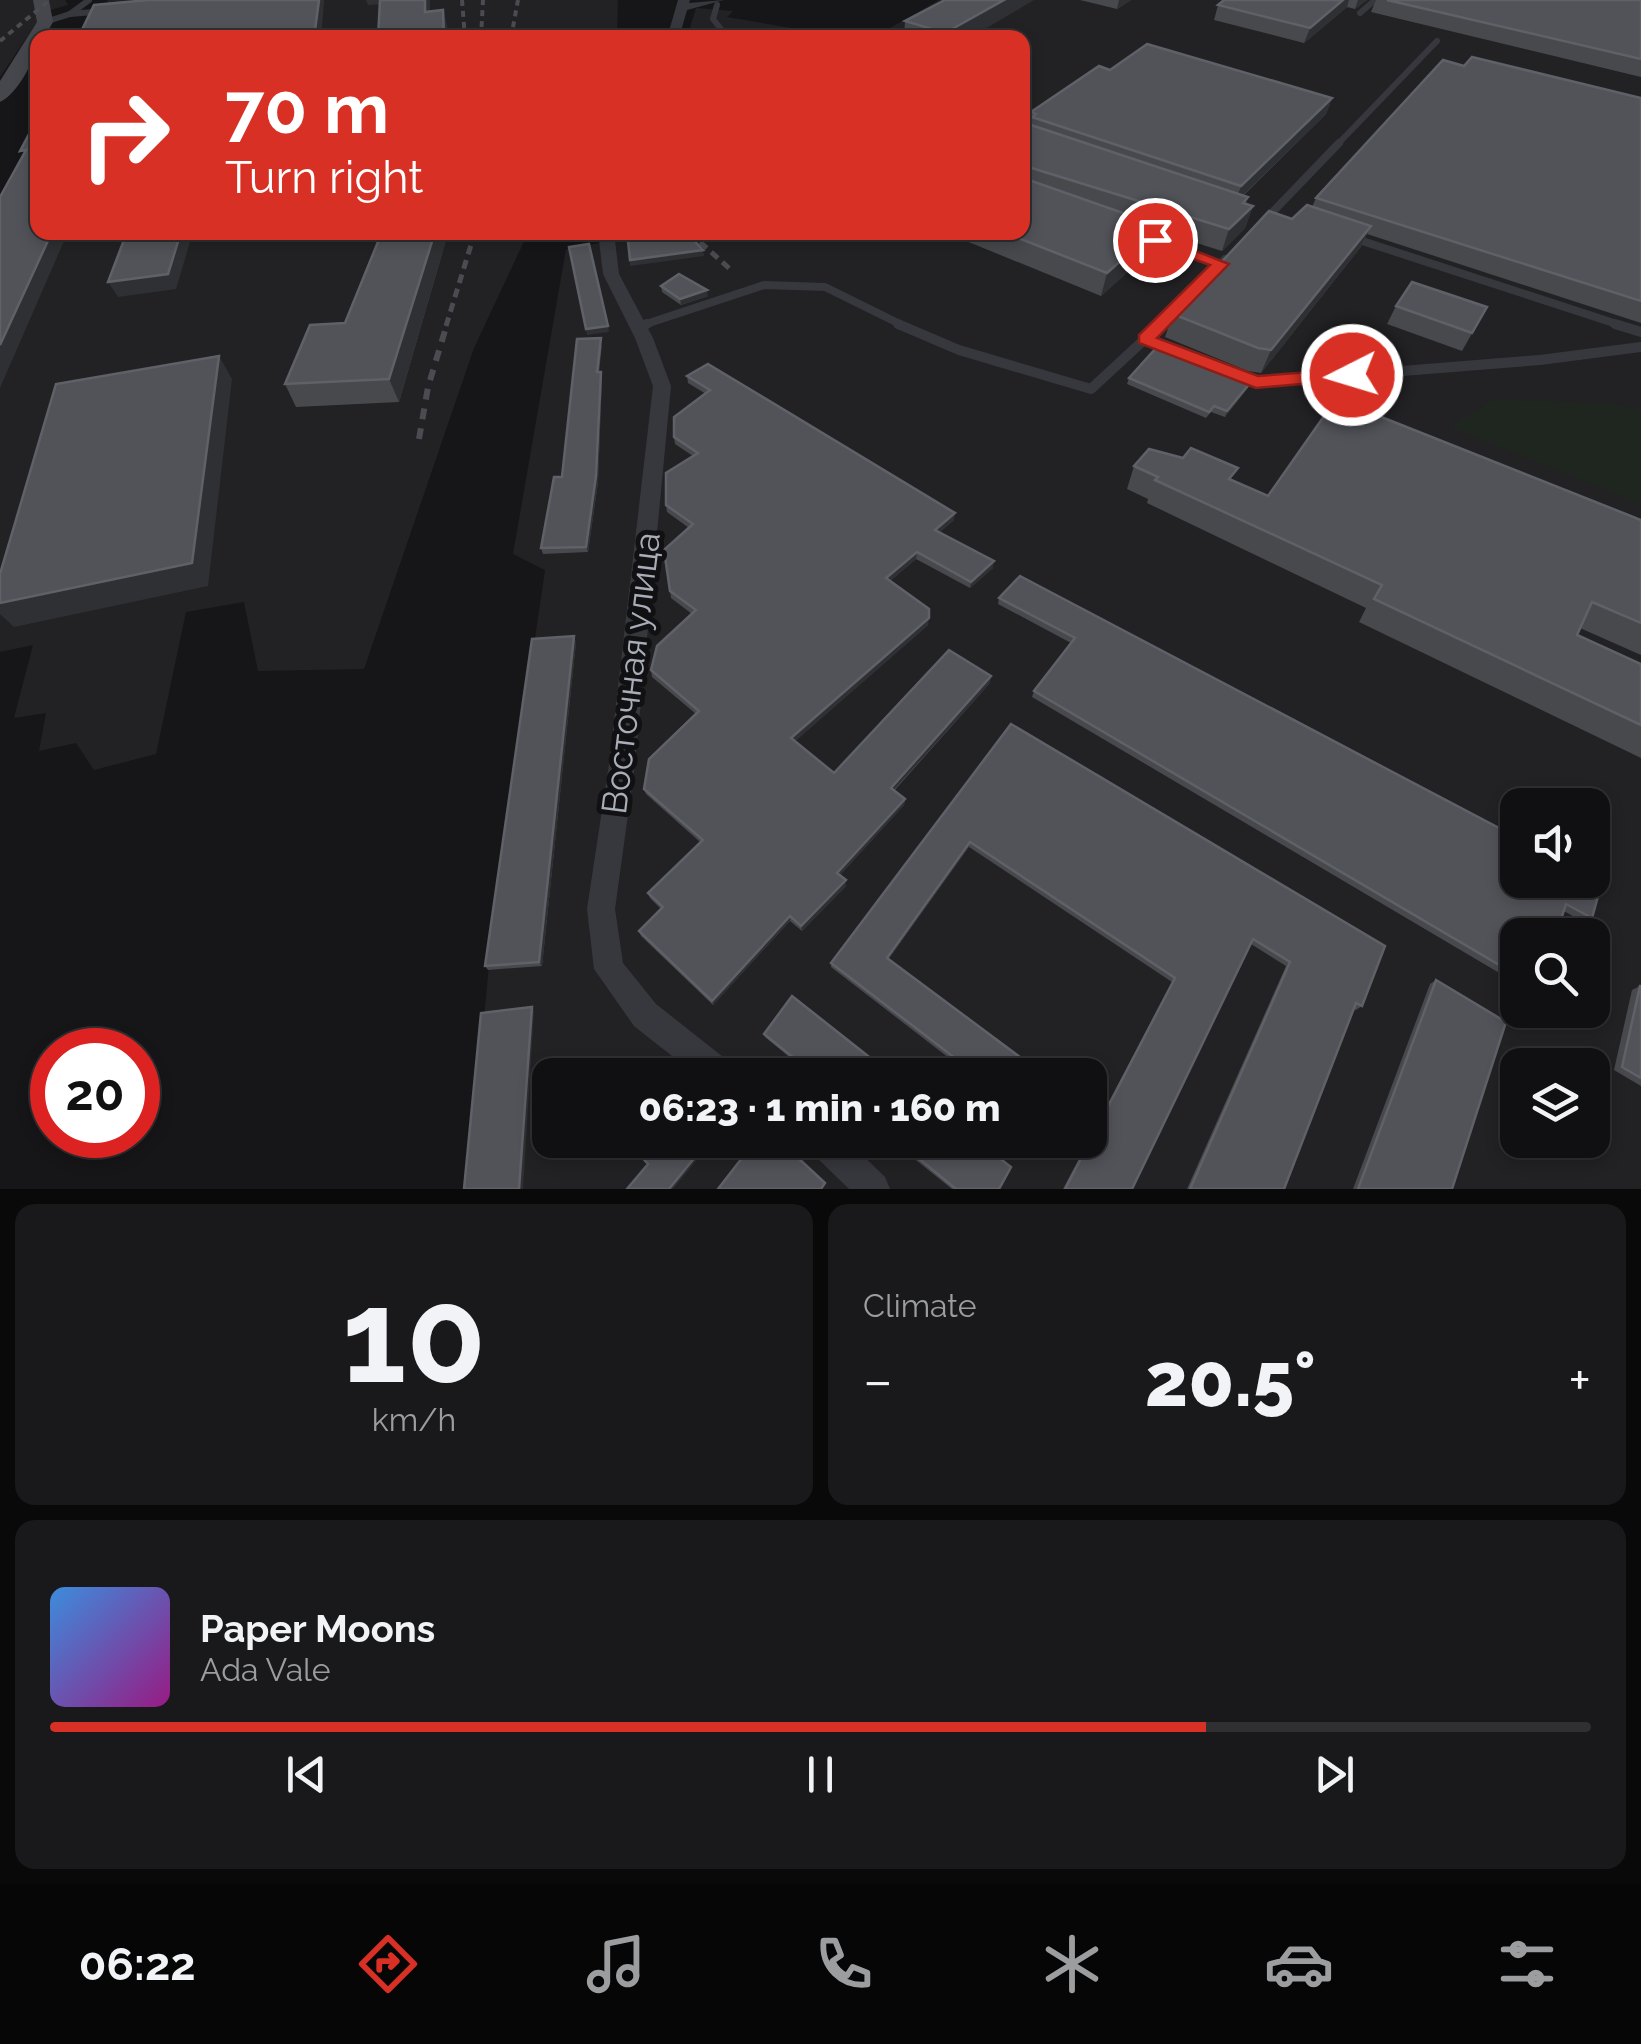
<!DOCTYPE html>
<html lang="en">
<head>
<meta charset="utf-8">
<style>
	:root { --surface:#101012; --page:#19191b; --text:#f1f3f6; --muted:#9c9d9f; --line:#303032; --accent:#d93025 }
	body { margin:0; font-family:Raleway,sans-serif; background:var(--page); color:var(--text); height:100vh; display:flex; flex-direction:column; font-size:38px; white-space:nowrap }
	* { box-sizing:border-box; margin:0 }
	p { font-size:32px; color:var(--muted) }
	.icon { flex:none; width:55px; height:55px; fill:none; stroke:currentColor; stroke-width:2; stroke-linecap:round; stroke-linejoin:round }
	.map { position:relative; height:1189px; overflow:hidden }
	.panel { display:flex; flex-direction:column; gap:15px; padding:15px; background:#09090a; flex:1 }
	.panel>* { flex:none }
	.hud { position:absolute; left:30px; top:30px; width:1000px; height:210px; border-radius:20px; box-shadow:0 5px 15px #0003,0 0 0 2px var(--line); background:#d93025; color:#fff; overflow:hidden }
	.tools { position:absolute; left:1500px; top:788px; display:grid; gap:20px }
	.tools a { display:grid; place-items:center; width:110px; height:110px; border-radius:20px; background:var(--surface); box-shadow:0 5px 15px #0003,0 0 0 2px var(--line); font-size:50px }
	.speed { position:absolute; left:30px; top:1028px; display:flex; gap:20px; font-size:50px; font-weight:700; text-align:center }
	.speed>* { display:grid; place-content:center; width:130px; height:130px; border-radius:50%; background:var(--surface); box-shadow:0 5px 15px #0003,0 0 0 2px var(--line); line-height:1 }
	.speed .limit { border:15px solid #d22; background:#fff; color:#111 }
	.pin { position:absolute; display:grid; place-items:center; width:85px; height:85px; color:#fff; margin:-42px; border:5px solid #fff; border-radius:50%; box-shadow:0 2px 10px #0007 }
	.me { position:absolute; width:110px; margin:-55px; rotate:265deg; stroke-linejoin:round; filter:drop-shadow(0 0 8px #0008) }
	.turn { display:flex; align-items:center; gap:35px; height:210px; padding:0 30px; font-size:45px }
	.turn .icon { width:130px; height:130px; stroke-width:2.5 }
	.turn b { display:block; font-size:70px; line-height:85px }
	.big { font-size:75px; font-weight:800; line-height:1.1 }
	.panel .tile { flex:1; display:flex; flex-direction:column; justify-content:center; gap:15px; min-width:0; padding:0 35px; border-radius:20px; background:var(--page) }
	.panel .dial { align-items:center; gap:0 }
	.dial b { font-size:130px; line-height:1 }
	.song { display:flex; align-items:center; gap:30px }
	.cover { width:120px; height:120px; border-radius:15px; background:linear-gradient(135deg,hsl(210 70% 55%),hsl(310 70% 35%)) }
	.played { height:10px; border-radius:5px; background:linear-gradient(90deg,var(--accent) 75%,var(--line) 75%) }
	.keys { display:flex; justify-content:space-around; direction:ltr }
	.heat { display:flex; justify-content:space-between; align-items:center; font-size:55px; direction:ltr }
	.panel .tiles { flex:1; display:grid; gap:15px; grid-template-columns:1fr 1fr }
	.tile:last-child { grid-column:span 2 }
	.trip { position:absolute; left:532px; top:1058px; width:575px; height:100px; border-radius:20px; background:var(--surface); box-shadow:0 5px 15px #0003,0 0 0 2px var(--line); font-weight:800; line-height:100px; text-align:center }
	.menu { display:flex; height:160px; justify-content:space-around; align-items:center; background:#060607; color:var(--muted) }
	.menu .icon { width:70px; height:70px }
	.menu .on { color:var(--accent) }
	.menu b { font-size:45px; color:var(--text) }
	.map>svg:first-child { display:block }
	.built { fill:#222225; fill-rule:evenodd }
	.green { fill:#1e261f }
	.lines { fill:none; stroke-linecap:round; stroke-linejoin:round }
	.lane-far2 { stroke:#37383d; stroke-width:6 }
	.lane-far1 { stroke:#37383d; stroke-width:8 }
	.lane { stroke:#37383d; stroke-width:10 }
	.street { fill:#37383d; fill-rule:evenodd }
	.secondary { fill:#45474d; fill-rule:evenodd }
	.rail-far2 { stroke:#4a4c52; stroke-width:4; stroke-dasharray:6 5; stroke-linecap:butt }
	.rail-far1 { stroke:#4a4c52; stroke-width:5; stroke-dasharray:9 6; stroke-linecap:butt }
	.rail { stroke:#4a4c52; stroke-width:6; stroke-dasharray:11 9; stroke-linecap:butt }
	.wall { fill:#47494d }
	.shaded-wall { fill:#2f3033 }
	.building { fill:#525359; stroke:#5f6168; stroke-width:2.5 }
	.route { fill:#d93025; stroke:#8d1f18; stroke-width:2.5 }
	.labels { text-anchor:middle; stroke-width:10; stroke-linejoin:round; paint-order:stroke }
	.street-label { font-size:35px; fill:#a8adb8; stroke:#111113 }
</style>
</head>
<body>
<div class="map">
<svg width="1641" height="1189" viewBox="0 0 1641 1189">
	<rect width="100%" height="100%" fill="#161618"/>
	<g class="built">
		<path d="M0,0H65L68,5L40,13V18L0,77Z"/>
		<path d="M108,0H618L617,37L91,38Z"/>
		<path d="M939,0H1641V1189H468L492,933L545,570L513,554L566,249L627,238L629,232H1022V38L844,37L851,32L876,36ZM1518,805H1592V880H1518ZM1518,935H1592V1010H1518ZM1518,1065H1592V1140H1518ZM550,1075H1090V1140H550Z"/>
		<path d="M696,8L733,11L727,17L844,37H687Z"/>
		<path d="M0,230L528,233L474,348L364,669L258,671L244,602L186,612L156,754L94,770L76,743L39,751L46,713L14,718L33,645L0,652Z"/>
	</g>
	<path class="green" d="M1494,399L1604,403L1641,409V504L1450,427Z"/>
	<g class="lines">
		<g class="lane-far2">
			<path d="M717,5L713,19L728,38"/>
			<path d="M1360,13L1375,0"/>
			<path d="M70,14L105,11"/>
			<path d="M45,22L70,14L89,0"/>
			<path d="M1337,145L1437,41"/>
		</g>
		<g class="lane-far1">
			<path d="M1263,222L1339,143"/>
			<path d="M1145,237L1221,264"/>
			<path d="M1350,237L1623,326"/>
			<path d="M640,326L764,285L825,287L904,326"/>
			<path d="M1158,326L1225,259"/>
		</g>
		<g class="lane">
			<path d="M898,324L959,350L1091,389L1145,339"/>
			<path d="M1160,324L1145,339L1246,380L1264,382L1540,360L1641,347"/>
			<path d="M1615,324L1641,332"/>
			<path d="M637,327L647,324"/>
		</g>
		<g class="street">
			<path d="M678,0H690L689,3L724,0L687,10L679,38H667Z"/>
			<path d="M598,232H614L619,274L653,338L671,386L635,764L615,909L623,963L656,1004L732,1064L737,1075H696L634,1026L594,969L587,909L609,764L653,386L635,338L603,274Z"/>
			<path d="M806,1140H847L885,1177L890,1189H849L811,1152Z"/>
		</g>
		<path class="secondary" d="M33,0H49L53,22L44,38H38C38,56 17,95 0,102V81L37,22Z"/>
		<g class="rail-far2">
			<path d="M462,0L465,38"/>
			<path d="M481,38L483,0"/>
			<path d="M511,38L518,0"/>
			<path d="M0,41L50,0"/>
		</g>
		<g class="rail-far1">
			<path d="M689,232L731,270"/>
			<path d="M446,326L475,232"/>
		</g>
		<path class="rail" d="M419,439L428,387L447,324"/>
	</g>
	<g class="wall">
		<path d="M1080,0H1131L1117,9Z"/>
		<path d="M1224,0H1367L1355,9L1347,7L1304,43L1214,20L1218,5Z"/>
		<path d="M1376,0H1641V77L1371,12Z"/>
		<path d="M905,21L970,38H904Z"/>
		<path d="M1464,66L1641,98V323L1367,234L1360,248L1261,373L1248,371L1165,337L1173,314L1292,219L1312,207L1316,198Z"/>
		<path d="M1110,70L1332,98L1326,114L1243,196L1248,197L1246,204L1253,206L1245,228L1222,251L1158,231L1154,248L1101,296L944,232H1022V122L1029,124L1031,112Z"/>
		<path d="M446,240L399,402L296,407L285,384L345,323Z"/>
		<path d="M661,286L708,296L681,305L662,292Z"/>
		<path d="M1396,306L1487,307L1462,351L1387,324Z"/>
		<path d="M602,344L599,372H601L602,378L598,482L588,552L543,554L541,548Z"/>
		<path d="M687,376L954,520L940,532L993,568L970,588L916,559L890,581L928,625L795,741L834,773L990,683L894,791L905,799L904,805L840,875L846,886L802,931L790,921L713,1005L641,936L639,931L661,909L650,898L648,893L700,842L646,794L644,789L696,714L652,677L651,670L692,614L671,598L664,550L689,528L667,512L666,505L693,456L675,444L674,437L706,394L688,383Z"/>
		<path d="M1129,378L1250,383L1247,389L1225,417L1211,412L1206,418L1127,384Z"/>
		<path d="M1134,466L1232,480L1268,496L1641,520V655L1580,628L1577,635L1641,664V758L1359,622L1366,608L1147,503L1148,499L1127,489Z"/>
		<path d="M999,598L1592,918L1585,923L1564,911L1518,935V984L1032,697L1034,691L1071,643L998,604Z"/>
		<path d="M576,642L542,966L488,970L485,966Z"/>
		<path d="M1011,724L1362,1006L1356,1010L1354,1009L1284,1189H1187L1286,966L1251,944L1132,1189H1063L1172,982L969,847L888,960L1044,1075H971L831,967V963Z"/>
		<path d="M1436,980L1452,1189H1353L1430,984Z"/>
		<path d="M1640,986H1641V1086L1614,1070L1632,990Z"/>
		<path d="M764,1034L892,1075H811L765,1037Z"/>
		<path d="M891,1140H976L999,1189H952Z"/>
	</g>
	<g class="shaded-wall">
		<path d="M319,0H324V2L321,38H314Z"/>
		<path d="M366,0H385L386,4L368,5Z"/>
		<path d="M425,0H430V31L425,12Z"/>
		<path d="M1004,0H1034L970,38H944L945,33Z"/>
		<path d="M1119,0H1131L1117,9Z"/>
		<path d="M1343,0H1349L1347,7L1304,43L1310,28Z"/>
		<path d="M1358,0H1367L1355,9Z"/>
		<path d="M443,10L448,29V38H444Z"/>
		<path d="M1332,98L1326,114L1235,203L1241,186Z"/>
		<path d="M1248,197L1241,217L1253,206L1245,228L1222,251L1229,229L1243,203Z"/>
		<path d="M1160,226L1154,248L1101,296L1107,273Z"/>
		<path d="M1371,226L1360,248L1261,373L1271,350Z"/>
		<path d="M52,232H68L0,388V345Z"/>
		<path d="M181,232H193L176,289L118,297L108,282Z"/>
		<path d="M435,232H447L446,240L399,402L389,379Z"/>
		<path d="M703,250L704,256L630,266V260Z"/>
		<path d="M707,290L708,296L681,305L680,299Z"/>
		<path d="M608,326L609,332L587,335L586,329Z"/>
		<path d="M219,356L232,379L208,586L14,627L0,614V603Z"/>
		<path d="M601,372L602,378L598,482L588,552L586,547Z"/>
		<path d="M1250,383L1247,389L1225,417L1227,411Z"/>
		<path d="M955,513L954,520L934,537L935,530Z"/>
		<path d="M917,552L916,559L885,585L886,578Z"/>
		<path d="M994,561L993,568L970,588L971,582Z"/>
		<path d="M929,618L928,625L792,744L791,738Z"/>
		<path d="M574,636L576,642L542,966L539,962Z"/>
		<path d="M991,676L990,683L890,794L891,788Z"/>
		<path d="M905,799L904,805L837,878V873Z"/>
		<path d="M970,842L969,847L886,963L887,958Z"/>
		<path d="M846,880V886L802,931L801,926Z"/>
		<path d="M790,916V921L713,1005L712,1001Z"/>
		<path d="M532,1007L534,1011L523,1189H519Z"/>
		<path d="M709,1140H713L673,1189H669Z"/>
	</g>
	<g class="building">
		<path d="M148,0H319L314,38H78L94,5Z"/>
		<path d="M380,0H425V12L443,10L444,38H378Z"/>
		<path d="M945,0H1004L945,33L905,21Z"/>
		<path d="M1224,0H1343L1310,28L1218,5Z"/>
		<path d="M1387,0H1641V59Z"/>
		<path d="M1147,44L1332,98L1241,186L1032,117L1036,114L1031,112L1099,66L1110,70Z"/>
		<path d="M1472,57L1641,98V301L1316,198L1443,60L1464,66Z"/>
		<path d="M38,117V232H52L0,345V197L26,150L20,151Z"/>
		<path d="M1022,122L1248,197L1243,203L1253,206L1229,229L1022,165Z"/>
		<path d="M1022,177L1023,178L1160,226L1107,273L1003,232H1022Z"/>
		<path d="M1307,205L1371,226L1271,350L1258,348L1173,314L1269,211L1292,219Z"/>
		<path d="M127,232H181L168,274L108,282Z"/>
		<path d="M382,232H435L389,379L285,384L310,325L345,323Z"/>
		<path d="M627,232H686L703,250L630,260Z"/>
		<path d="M589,244L608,326L586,329L569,247Z"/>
		<path d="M679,274L707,290L680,299L661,286Z"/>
		<path d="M1412,282L1487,307L1472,333L1396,306Z"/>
		<path d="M601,338L597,372H601L596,476L586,547L541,548L554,477H562L577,339Z"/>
		<path d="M1157,347L1250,383L1227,411L1214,406L1209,412L1129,378Z"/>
		<path d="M219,356L192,563L0,603V574L56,384Z"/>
		<path d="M708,364L955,513L935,530L994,561L971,582L917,552L886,578L929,609V618L791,738L834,773L949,650L991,676L891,788L905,799L837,873L846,880L801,926L790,916L712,1001L639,931L663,907L648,893L703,840L644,789L649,759L699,711L651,670L657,646L696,610L670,591L664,550L693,524L666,505V473L698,453L674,437V417L710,390L687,376Z"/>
		<path d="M1336,399L1641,520V623L1592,602L1577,635L1641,664V725L1374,599L1382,585L1155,480L1158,477L1134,466L1149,449L1183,458L1191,448L1238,468L1229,479L1268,496Z"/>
		<path d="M1020,576L1518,838V880H1592V877L1602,882L1592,918L1566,904L1556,935H1518V976L1034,691L1075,638L999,598Z"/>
		<path d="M574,636L539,962L485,966L532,639Z"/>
		<path d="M1011,724L1385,946L1362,1006L1356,1003L1284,1189H1190L1290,962L1253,939L1132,1189H1065L1175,978L970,842L887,958L1044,1075H977L831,963Z"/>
		<path d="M1436,980L1506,1022L1452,1189H1358Z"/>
		<path d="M1640,986H1641V1078L1622,1067Z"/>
		<path d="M792,996L892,1075H815L764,1034Z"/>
		<path d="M532,1007L519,1189H464L481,1013Z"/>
		<path d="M679,1064L691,1075H669Z"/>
		<path d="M626,1140H709L669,1189H627L648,1164Z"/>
		<path d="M756,1140H779L825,1183L821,1189H718Z"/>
		<path d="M896,1140H976L1011,1167L999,1189H956Z"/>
	</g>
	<path class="route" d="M1155,235L1229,264L1157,338L1258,376L1352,369L1361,375L1359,379L1256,388L1139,343V335L1210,265L1149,243L1147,240Z"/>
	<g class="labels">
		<g class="street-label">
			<text transform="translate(631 673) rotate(-83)" y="12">Восточная улица</text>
		</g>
	</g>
</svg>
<div class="tools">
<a><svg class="icon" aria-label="sound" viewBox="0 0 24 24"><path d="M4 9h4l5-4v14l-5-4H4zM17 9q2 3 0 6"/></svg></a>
<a><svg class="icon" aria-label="search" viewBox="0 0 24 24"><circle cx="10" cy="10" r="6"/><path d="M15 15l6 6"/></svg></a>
<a><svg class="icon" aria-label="layers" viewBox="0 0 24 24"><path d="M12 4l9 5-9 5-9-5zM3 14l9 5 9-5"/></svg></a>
</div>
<div class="speed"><div class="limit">20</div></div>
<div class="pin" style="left:1155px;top:240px;background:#d93025"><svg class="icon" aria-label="arrive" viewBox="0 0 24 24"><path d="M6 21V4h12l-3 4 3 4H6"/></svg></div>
<svg class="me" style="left:1352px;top:375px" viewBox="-20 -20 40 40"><circle r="17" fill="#d93025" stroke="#fff" stroke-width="3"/><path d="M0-11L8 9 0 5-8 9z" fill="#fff"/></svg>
<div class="trip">06:23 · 1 min · 160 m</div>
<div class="hud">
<div class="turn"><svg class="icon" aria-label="right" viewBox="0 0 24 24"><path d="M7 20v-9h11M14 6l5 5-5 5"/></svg><div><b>70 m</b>Turn right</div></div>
</div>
</div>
<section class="panel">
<div class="tiles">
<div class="tile dial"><b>10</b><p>km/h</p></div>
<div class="tile"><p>Climate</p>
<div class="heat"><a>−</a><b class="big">20.5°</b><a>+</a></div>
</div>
<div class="tile">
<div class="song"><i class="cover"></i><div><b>Paper Moons</b><p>Ada Vale</p></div></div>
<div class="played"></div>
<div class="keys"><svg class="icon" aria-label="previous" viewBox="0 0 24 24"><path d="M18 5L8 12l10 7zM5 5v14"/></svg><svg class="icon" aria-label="pause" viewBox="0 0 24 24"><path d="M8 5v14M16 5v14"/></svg><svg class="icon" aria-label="next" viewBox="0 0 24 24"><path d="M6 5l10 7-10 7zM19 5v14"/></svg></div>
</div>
</div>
</section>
<nav class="menu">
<b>06:22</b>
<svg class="icon on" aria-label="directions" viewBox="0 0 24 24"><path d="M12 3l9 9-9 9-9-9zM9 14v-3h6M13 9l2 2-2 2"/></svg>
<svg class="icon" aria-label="music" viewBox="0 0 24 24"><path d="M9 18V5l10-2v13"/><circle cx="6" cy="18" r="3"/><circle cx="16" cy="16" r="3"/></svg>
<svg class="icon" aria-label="phone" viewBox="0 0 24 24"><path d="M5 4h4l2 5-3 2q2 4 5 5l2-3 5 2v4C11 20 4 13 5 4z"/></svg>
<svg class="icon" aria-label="climate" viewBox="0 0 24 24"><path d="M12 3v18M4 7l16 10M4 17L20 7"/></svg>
<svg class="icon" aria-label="car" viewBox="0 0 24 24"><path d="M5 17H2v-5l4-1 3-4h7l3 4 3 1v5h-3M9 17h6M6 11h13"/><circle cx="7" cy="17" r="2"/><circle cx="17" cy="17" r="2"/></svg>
<svg class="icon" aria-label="filters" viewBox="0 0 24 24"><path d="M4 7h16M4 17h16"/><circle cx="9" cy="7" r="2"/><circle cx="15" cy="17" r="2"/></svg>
</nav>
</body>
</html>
